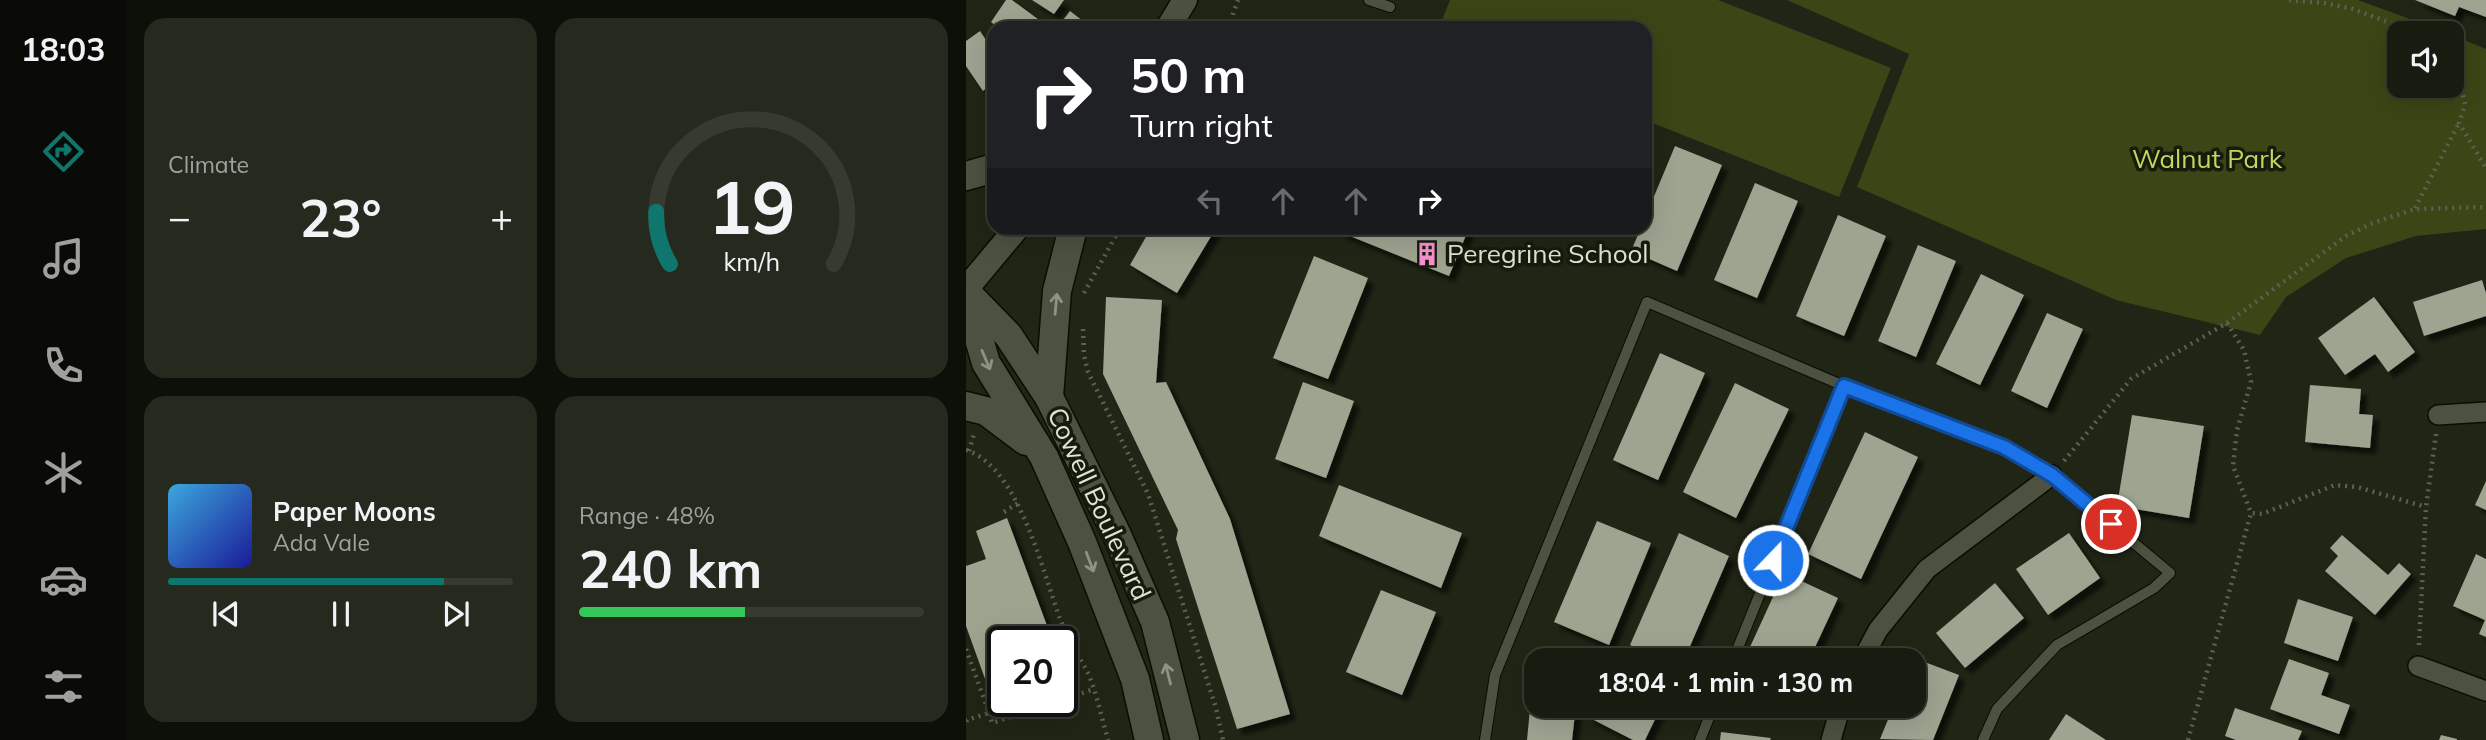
<!DOCTYPE html>
<html lang="en">
<head>
<meta charset="utf-8">
<style>
	:root { --surface:#181c10; --page:#25291e; --text:#f1f3f6; --muted:#9fa19f; --line:#363a30; --accent:#0f766e }
	body { margin:0; font-family:Mulish,sans-serif; background:var(--page); color:var(--text); height:100vh; display:flex; flex-direction:column; font-size:26px; white-space:nowrap }
	* { box-sizing:border-box; margin:0 }
	p { font-size:23px; color:var(--muted) }
	.icon { flex:none; width:38px; height:38px; fill:none; stroke:currentColor; stroke-width:2; stroke-linecap:round; stroke-linejoin:round }
	.map { position:relative; flex:1; overflow:hidden }
	.drawer { display:flex; flex-direction:column; gap:18px; padding:18px; background:#0d0f09; width:840px }
	.drawer>* { flex:none }
	.top-card { position:absolute; left:21px; top:21px; width:665px; height:214px; border-radius:21px; box-shadow:0 7px 28px #0002,0 0 0 2px var(--line); background:#202124; color:#fff; overflow:hidden }
	.tools { position:absolute; left:1421px; top:21px; display:grid; gap:14px }
	.tools a { display:grid; place-items:center; width:77px; height:77px; border-radius:14px; background:var(--surface); box-shadow:0 7px 28px #0002,0 0 0 2px var(--line); font-size:35px }
	.speed { position:absolute; left:21px; top:626px; display:flex; gap:14px; font-size:35px; font-weight:700; text-align:center }
	.speed>* { display:grid; place-content:center; width:91px; height:91px; border-radius:50%; background:var(--surface); box-shadow:0 7px 28px #0002,0 0 0 2px var(--line); line-height:1 }
	.speed .limit { border:4px solid #111; border-radius:10px; background:#fff; color:#111 }
	.pin { position:absolute; display:grid; place-items:center; width:60px; height:60px; color:#fff; margin:-30px; border:4px solid #fff; border-radius:50%; box-shadow:0 2px 7px #0007 }
	.me { position:absolute; width:77px; margin:-38px; rotate:22deg; stroke-linejoin:round; filter:drop-shadow(0 0 5px #0008) }
	.turn { display:flex; align-items:center; gap:24px; height:147px; padding:0 28px; font-size:32px }
	.turn .icon { width:91px; height:91px; stroke-width:2.5 }
	.turn b { display:block; font-size:49px; line-height:60px }
	.lanes { display:flex; align-items:center; height:66px; padding:0 28px; background:#0003; justify-content:center; gap:35px; direction:ltr }
	.lanes .off { opacity:.35 }
	.big { font-size:52px; font-weight:700; line-height:1.1 }
	.drawer .tile { flex:1; display:flex; flex-direction:column; justify-content:center; gap:10px; min-width:0; padding:0 24px; border-radius:21px; background:var(--page) }
	.drawer .dial { align-items:center; gap:0 }
	.dial svg { height:182px; overflow:visible; fill:none; stroke:var(--line); stroke-width:7; stroke-linecap:round; text-anchor:middle }
	.dial text { fill:var(--text); stroke:none }
	.song { display:flex; align-items:center; gap:21px }
	.cover { width:84px; height:84px; border-radius:10px; background:linear-gradient(135deg,hsl(200 70% 55%),hsl(240 70% 35%)) }
	.played { height:7px; border-radius:4px; background:linear-gradient(90deg,var(--accent) 80%,var(--line) 80%) }
	.keys { display:flex; justify-content:space-around; direction:ltr }
	.heat { display:flex; justify-content:space-between; align-items:center; font-size:38px; direction:ltr }
	.charge { height:10px; border-radius:5px; background:linear-gradient(90deg,#34c759 48%,var(--line) 0) }
	.drawer .tiles { flex:1; display:grid; gap:18px; grid-template-columns:repeat(2,1fr) }
	.trip { position:absolute; left:558px; top:648px; width:402px; height:70px; border-radius:21px; background:var(--surface); box-shadow:0 7px 28px #0002,0 0 0 2px var(--line); font-weight:700; line-height:70px; text-align:center }
	main { display:flex; flex:1; min-height:0 }
	.dock { display:flex; flex-direction:column; width:126px; justify-content:space-around; align-items:center; background:#0a0b06; color:var(--muted) }
	.dock .icon { width:49px; height:49px }
	.dock .selected { color:var(--accent) }
	.dock b { font-size:32px; color:var(--text) }
	.map>svg:first-child { display:block }
	.green { fill:#3a4615 }
	.building { fill:#9da490; filter:url(#shadow) }
	.lines { fill:none; stroke-linecap:round; stroke-linejoin:round }
	.service-casing { stroke:#0a0e02; stroke-width:12 }
	.minor-casing { stroke:#0a0e02; stroke-width:22 }
	.tertiary-casing { stroke:#0a0e02; stroke-width:27 }
	.secondary-casing { stroke:#0a0e02; stroke-width:31 }
	.path { stroke:#5d6153; stroke-width:4.5; stroke-dasharray:2 5; stroke-linecap:butt }
	.service { stroke:#4c5140; stroke-width:10 }
	.minor { stroke:#4c5140; stroke-width:19 }
	.tertiary { stroke:#4c5140; stroke-width:24 }
	.secondary { stroke:#4c5140; stroke-width:28 }
	.oneway { stroke:#8e9384 }
	.route-casing { stroke:#114b97; stroke-width:18 }
	.route { stroke:#1a73e8; stroke-width:12 }
	.labels { text-anchor:middle; stroke-width:7; stroke-linejoin:round; paint-order:stroke }
	.park-label { font-size:26px; fill:#bad95d; stroke:#171b0c }
	.poi-label { font-size:26px; fill:#dfe3d8; stroke:#171b0c; text-anchor:start }
	.street-label { font-size:26px; fill:#dfe3d8; stroke:#171b0c }
</style>
</head>
<body>
<main>
<nav class="dock">
<b>18:03</b>
<svg class="icon selected" aria-label="directions" viewBox="0 0 24 24"><path d="M12 3l9 9-9 9-9-9zM9 14v-3h6M13 9l2 2-2 2"/></svg>
<svg class="icon" aria-label="music" viewBox="0 0 24 24"><path d="M9 18V5l10-2v13"/><circle cx="6" cy="18" r="3"/><circle cx="16" cy="16" r="3"/></svg>
<svg class="icon" aria-label="phone" viewBox="0 0 24 24"><path d="M5 4h4l2 5-3 2q2 4 5 5l2-3 5 2v4C11 20 4 13 5 4z"/></svg>
<svg class="icon" aria-label="climate" viewBox="0 0 24 24"><path d="M12 3v18M4 7l16 10M4 17L20 7"/></svg>
<svg class="icon" aria-label="car" viewBox="0 0 24 24"><path d="M5 17H2v-5l4-1 3-4h7l3 4 3 1v5h-3M9 17h6M6 11h13"/><circle cx="7" cy="17" r="2"/><circle cx="17" cy="17" r="2"/></svg>
<svg class="icon" aria-label="filters" viewBox="0 0 24 24"><path d="M4 7h16M4 17h16"/><circle cx="9" cy="7" r="2"/><circle cx="15" cy="17" r="2"/></svg>
</nav>
<section class="drawer">
<div class="tiles">
<div class="tile"><p>Climate</p>
<div class="heat"><a>−</a><b class="big">23°</b><a>+</a></div>
</div>
<div class="tile dial"><svg viewBox="0 0 100 80">
<path d="M14 69A42 42 0 1 1 86 69"/>
<path d="M14 69A42 42 0 0 1 8 46" stroke="#0f766e"/>
<text x="50" y="56" font-size="32" font-weight="700">19</text>
<text x="50" y="72" font-size="11">km/h</text>
</svg></div>
<div class="tile">
<div class="song"><i class="cover"></i><div><b>Paper Moons</b><p>Ada Vale</p></div></div>
<div class="played"></div>
<div class="keys"><svg class="icon" aria-label="previous" viewBox="0 0 24 24"><path d="M18 5L8 12l10 7zM5 5v14"/></svg><svg class="icon" aria-label="pause" viewBox="0 0 24 24"><path d="M8 5v14M16 5v14"/></svg><svg class="icon" aria-label="next" viewBox="0 0 24 24"><path d="M6 5l10 7-10 7zM19 5v14"/></svg></div>
</div>
<div class="tile"><p>Range · 48%</p><b class="big">240 km</b><div class="charge"></div></div>
</div>
</section>
<div class="map">
<svg width="1520" height="740" viewBox="0 0 1520 740">
	<defs>
		<filter id="shadow"><feDropShadow dx="6" dy="6" stdDeviation="2" flood-color="#0009"/></filter>
	</defs>
	<rect width="100%" height="100%" fill="#202515"/>
	<g class="green">
		<path d="M484,0H752L925,68L873,197L679,120V28H473Z"/>
		<path d="M821,0H1392L1482,33H1433V86H1486V35L1520,49V229L1450,236L1380,258L1320,297L1294,335L1150,300L891,187L943,54Z"/>
	</g>
	<g class="building">
		<path d="M40,0H46L84,28H33L25,22Z"/>
		<path d="M66,0H98L88,14Z"/>
		<path d="M1449,0H1520V17L1493,7L1489,16Z"/>
		<path d="M104,11L126,28H91Z"/>
		<path d="M14,31L28,52V86L26,83L17,91L0,66V41Z"/>
		<path d="M709,146L756,165L711,271L665,251L675,228H679V218Z"/>
		<path d="M789,183L832,201L791,298L748,280Z"/>
		<path d="M872,215L920,236L878,336L830,316Z"/>
		<path d="M185,228H250L211,293L164,265Z"/>
		<path d="M376,228H503L483,276L374,232Z"/>
		<path d="M952,245L990,261L950,357L912,341Z"/>
		<path d="M348,256L402,278L362,379L307,358Z"/>
		<path d="M1015,274L1058,295L1014,385L970,364Z"/>
		<path d="M1516,280L1520,293V316L1458,336L1447,302Z"/>
		<path d="M140,297L196,300L190,383L200,382L264,519L324,714L271,729L210,539L212,530L137,374Z"/>
		<path d="M1408,297L1449,352L1422,372L1409,354L1379,375L1352,338Z"/>
		<path d="M1081,313L1117,329L1081,408L1045,391Z"/>
		<path d="M694,353L739,373L692,480L647,460Z"/>
		<path d="M337,382L388,401L360,478L309,459Z"/>
		<path d="M769,383L823,409L770,518L717,492Z"/>
		<path d="M1344,385L1395,389L1393,414L1407,415L1404,448L1339,442Z"/>
		<path d="M1166,415L1238,426L1223,518L1151,506Z"/>
		<path d="M899,432L952,457L895,579L842,554Z"/>
		<path d="M1520,481V510L1509,505Z"/>
		<path d="M373,485L496,533L475,588L353,536Z"/>
		<path d="M41,518L87,642H37V698L27,701L0,626V566L20,559L10,531Z"/>
		<path d="M631,521L685,543L643,645L588,622Z"/>
		<path d="M713,533L763,556L718,660H697L664,645Z"/>
		<path d="M1103,533L1134,578L1082,615L1050,569Z"/>
		<path d="M1376,535L1422,575L1433,563L1445,574L1409,615L1359,571L1372,556L1364,548Z"/>
		<path d="M1510,554L1520,559V637L1513,634L1519,620L1487,606Z"/>
		<path d="M818,573L872,598L843,660H778Z"/>
		<path d="M1029,583L1058,618L999,668L970,633Z"/>
		<path d="M415,590L470,612L436,695L380,672Z"/>
		<path d="M1332,599L1387,617L1372,661L1318,643Z"/>
		<path d="M948,658L993,675L967,740L914,739L928,705H948Z"/>
		<path d="M1323,659L1363,673L1355,695L1384,705L1373,734L1304,709Z"/>
		<path d="M567,678L570,679V705H610L606,740H561Z"/>
		<path d="M628,705H696L679,740H667L622,717Z"/>
		<path d="M805,705H822L819,712Z"/>
		<path d="M1269,708L1336,731L1332,740H1270L1259,736Z"/>
		<path d="M1100,714L1140,740H1083Z"/>
		<path d="M755,732L805,738L804,740H754Z"/>
		<path d="M1475,735L1491,739V740H1473Z"/>
	</g>
	<g class="lines">
		<g class="service-casing">
			<g id="service">
				<path d="M403,0L424,7"/>
				<path d="M767,660L878,386"/>
				<path d="M519,740L529,675L681,302L878,386L1038,448L1086,475L1204,573L1188,588L1091,645L1031,709L1017,740"/>
				<path d="M734,740L748,705"/>
			</g>
		</g>
		<g class="minor-casing">
			<g id="minor">
				<path d="M1472,415L1520,412"/>
				<path d="M896,660L912,630L961,569L1086,475"/>
				<path d="M1452,666L1520,691"/>
				<path d="M865,740L875,705"/>
			</g>
		</g>
		<g class="tertiary-casing">
			<g id="tertiary">
				<path d="M202,28L219,0"/>
				<path d="M0,289L51,228"/>
			</g>
		</g>
		<g class="secondary-casing">
			<g id="secondary">
				<path d="M0,176L28,168"/>
				<path d="M0,292L42,335L83,397L151,535L189,622L219,740"/>
				<path d="M0,295L20,363L78,457L116,542L169,679L183,740"/>
				<path d="M83,397L91,291L107,228"/>
				<path d="M0,406L20,411L60,441"/>
			</g>
		</g>
		<g class="path">
			<path d="M1323,0L1358,3L1387,9L1451,33"/>
			<path d="M262,28L272,0"/>
			<path d="M1486,63L1492,70L1499,105L1493,123L1520,168"/>
			<path d="M1449,208L1493,123"/>
			<path d="M118,293L154,228"/>
			<path d="M1261,323L1278,350L1285,382L1271,430L1267,466L1285,513L1296,514L1369,485L1391,487L1460,507"/>
			<path d="M117,329L118,355L122,372L182,494L250,708L257,740"/>
			<path d="M0,450C56,468 78,581 99,632C105,648 118,662 124,678C132,698 136,720 142,740"/>
			<path d="M3,451L8,434"/>
			<path d="M1098,461L1165,379L1261,323L1380,236L1407,223L1449,209L1520,207"/>
			<path d="M38,512L52,503"/>
			<path d="M1453,645L1460,507L1470,434"/>
			<path d="M0,649L23,713L1,720L0,723"/>
			<path d="M96,700L128,689"/>
			<path d="M23,713L26,723L90,702"/>
			<path d="M1222,740L1285,513"/>
		</g>
		<use href="#service" class="service"/>
		<use href="#minor" class="minor"/>
		<use href="#tertiary" class="tertiary"/>
		<use href="#secondary" class="secondary"/>
	</g>
	<defs><path id="oneway-shaft" d="M-6 0H5M1.5-3L5.5 0L1.5 3" fill="none" stroke-width="1.6" stroke-linecap="round" stroke-linejoin="round" transform="scale(1.75)"/></defs>
	<g class="oneway">
		<use href="#oneway-shaft" transform="translate(90 304) rotate(-85)"/>
		<use href="#oneway-shaft" transform="translate(20 360) rotate(67)"/>
		<use href="#oneway-shaft" transform="translate(124 562) rotate(69)"/>
		<use href="#oneway-shaft" transform="translate(202 674) rotate(-104)"/>
	</g>
	<g class="lines">
		<g class="route-casing">
			<path id="route" d="M807,560L878,386L1038,447L1086,475L1145,524"/>
		</g>
		<use href="#route" class="route"/>
	</g>
	<defs>
		<g id="building-bare" transform="scale(1.89)"><path d="M-4-6H4V6H1V3H-1V6H-4ZM-2.5-4.3h1.7v1.8h-1.7ZM.8-4.3h1.7v1.8H.8ZM-2.5-1h1.7V.8h-1.7ZM.8-1h1.7V.8H.8Z" fill="#f690d0" stroke="#171b0c" stroke-width="2.5" paint-order="stroke"/></g>
	</defs>
	<g fill-rule="evenodd">
		<use href="#building-bare" x="461" y="254"/>
	</g>
	<g class="labels">
		<g class="park-label">
			<text x="1241" y="168">Walnut Park</text>
		</g>
		<g class="poi-label">
			<text x="481" y="263">Peregrine School</text>
		</g>
		<g class="street-label">
			<text transform="translate(133 504) rotate(65)" y="9">Cowell Boulevard</text>
		</g>
	</g>
</svg>
<div class="tools">
<a><svg class="icon" aria-label="sound" viewBox="0 0 24 24"><path d="M4 9h4l5-4v14l-5-4H4zM17 9q2 3 0 6"/></svg></a>
</div>
<div class="speed"><div class="limit">20</div></div>
<div class="pin" style="left:1145px;top:524px;background:#d93025"><svg class="icon" aria-label="arrive" viewBox="0 0 24 24"><path d="M6 21V4h12l-3 4 3 4H6"/></svg></div>
<svg class="me" style="left:807px;top:560px" viewBox="-20 -20 40 40"><circle r="17" fill="#1a73e8" stroke="#fff" stroke-width="3"/><path d="M0-11L8 9 0 5-8 9z" fill="#fff"/></svg>
<div class="trip">18:04 · 1 min · 130 m</div>
<div class="top-card">
<div class="turn"><svg class="icon" aria-label="right" viewBox="0 0 24 24"><path d="M7 20v-9h11M14 6l5 5-5 5"/></svg><div><b>50 m</b>Turn right</div></div>
<div class="lanes"><svg class="icon off" aria-label="left" viewBox="0 0 24 24"><path d="M17 20v-9H6M10 6l-5 5 5 5"/></svg><svg class="icon off" aria-label="ahead" viewBox="0 0 24 24"><path d="M12 20V5M6 11l6-6 6 6"/></svg><svg class="icon off" aria-label="ahead" viewBox="0 0 24 24"><path d="M12 20V5M6 11l6-6 6 6"/></svg><svg class="icon" aria-label="right" viewBox="0 0 24 24"><path d="M7 20v-9h11M14 6l5 5-5 5"/></svg></div>
</div>
</div>
</main>
</body>
</html>
